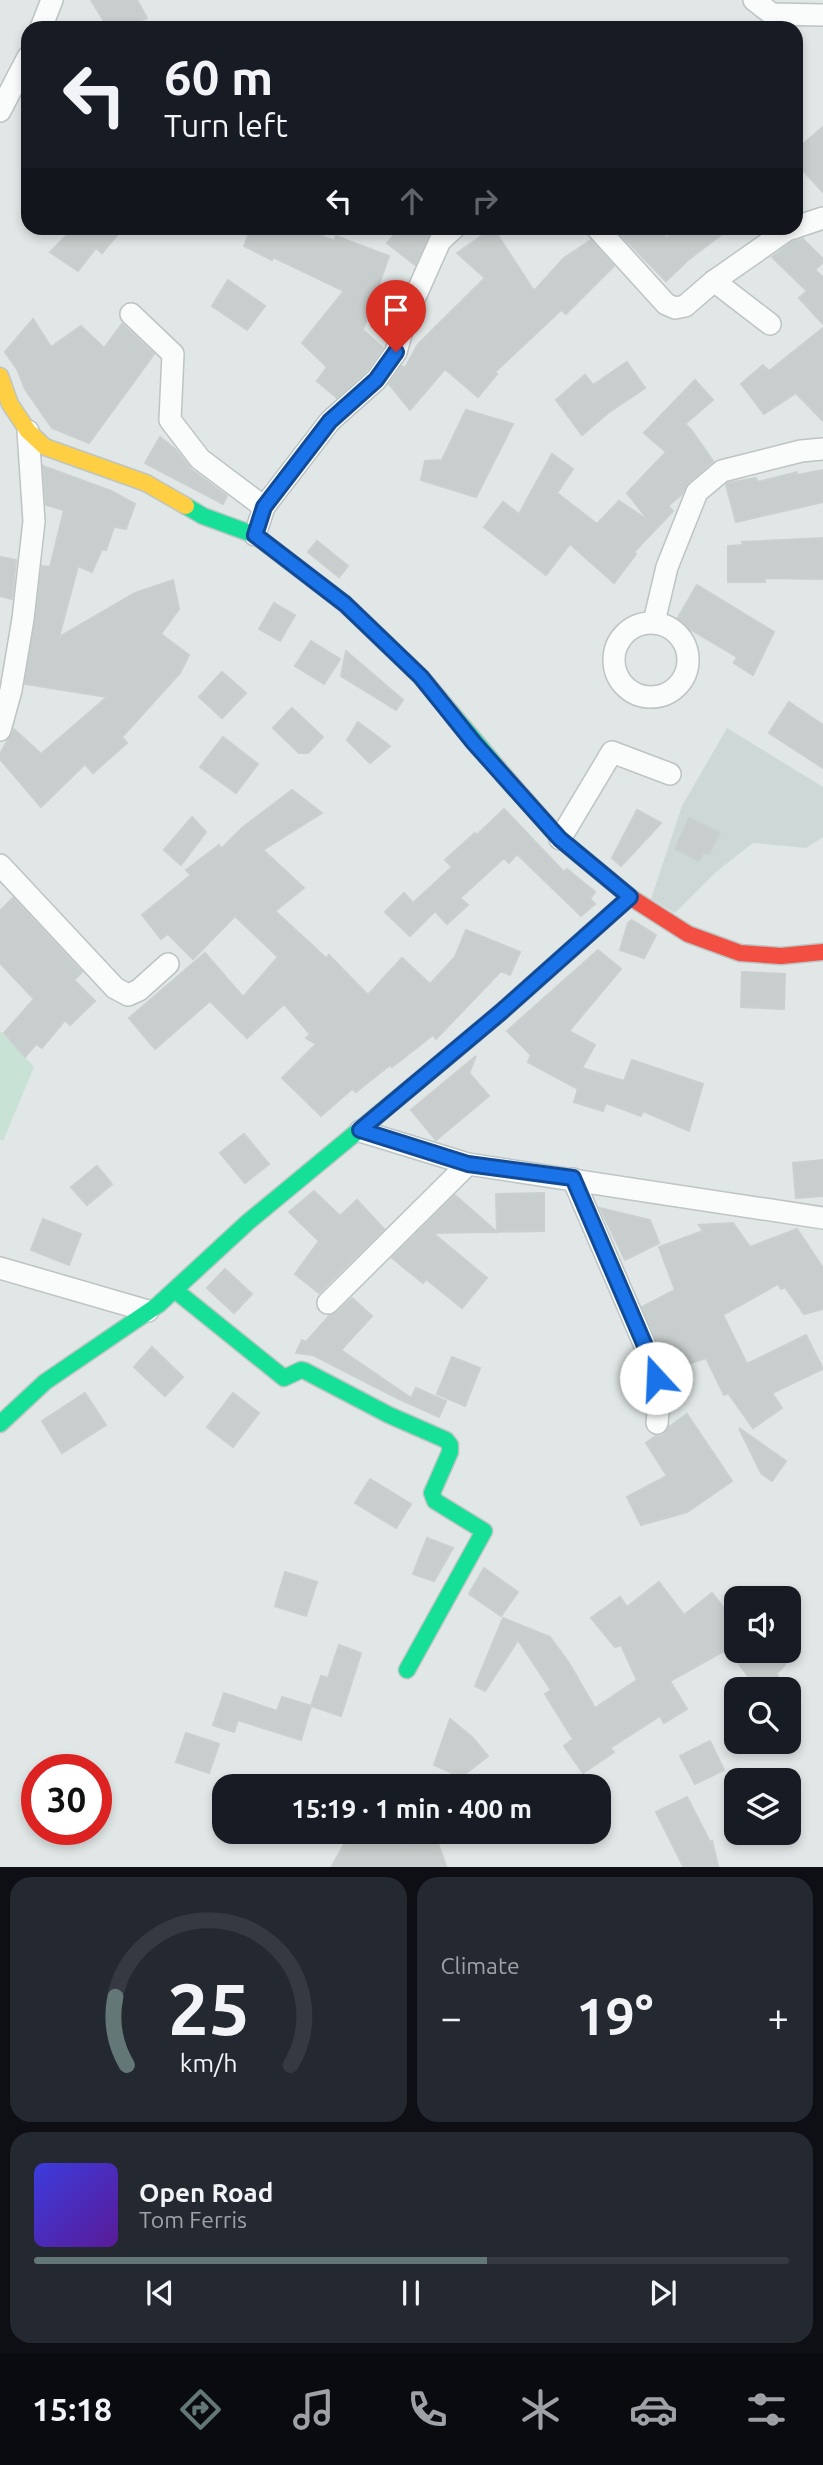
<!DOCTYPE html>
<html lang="en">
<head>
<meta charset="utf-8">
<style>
	:root { --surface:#171b24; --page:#242831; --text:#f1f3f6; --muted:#9ea1a6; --line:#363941; --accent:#627776 }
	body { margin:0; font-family:Ubuntu,sans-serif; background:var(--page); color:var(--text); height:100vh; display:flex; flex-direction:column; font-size:26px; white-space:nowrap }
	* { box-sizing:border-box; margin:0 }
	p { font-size:23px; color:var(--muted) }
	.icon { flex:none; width:38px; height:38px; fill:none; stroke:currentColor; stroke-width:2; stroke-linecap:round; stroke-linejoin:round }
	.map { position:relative; height:1867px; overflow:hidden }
	.panel { display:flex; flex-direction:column; gap:10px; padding:10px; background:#0d0f14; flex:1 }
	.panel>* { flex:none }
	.hud { position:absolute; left:21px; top:21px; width:782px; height:214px; border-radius:21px; box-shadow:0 4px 10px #0003; background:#171b24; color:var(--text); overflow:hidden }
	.buttons { position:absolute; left:724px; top:1586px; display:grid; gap:14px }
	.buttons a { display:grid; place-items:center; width:77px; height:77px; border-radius:14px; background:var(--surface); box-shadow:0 4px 10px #0003; font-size:35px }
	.speed { position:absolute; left:21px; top:1754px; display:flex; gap:14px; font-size:35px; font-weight:700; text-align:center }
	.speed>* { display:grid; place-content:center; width:91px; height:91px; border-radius:50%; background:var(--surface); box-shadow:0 4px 10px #0003; line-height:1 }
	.speed .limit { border:10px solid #d22; background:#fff; color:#111 }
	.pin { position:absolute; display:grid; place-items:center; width:60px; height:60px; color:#fff; margin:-72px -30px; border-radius:50% 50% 50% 0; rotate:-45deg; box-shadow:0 0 7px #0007 }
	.pin .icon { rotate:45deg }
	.me { position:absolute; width:77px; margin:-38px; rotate:340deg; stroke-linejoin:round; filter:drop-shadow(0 0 5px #0008) }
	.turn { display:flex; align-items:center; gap:24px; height:147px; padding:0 28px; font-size:32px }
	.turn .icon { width:91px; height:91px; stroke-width:2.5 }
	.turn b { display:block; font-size:49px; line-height:60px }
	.lanes { display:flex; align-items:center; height:66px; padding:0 28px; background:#0003; justify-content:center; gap:35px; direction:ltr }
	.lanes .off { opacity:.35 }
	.big { font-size:52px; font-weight:700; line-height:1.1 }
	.panel .card { flex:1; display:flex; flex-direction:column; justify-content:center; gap:10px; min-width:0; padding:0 24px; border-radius:21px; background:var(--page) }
	.panel .dial { align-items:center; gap:0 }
	.dial svg { height:182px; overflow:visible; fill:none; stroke:var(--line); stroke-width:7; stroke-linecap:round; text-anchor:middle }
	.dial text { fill:var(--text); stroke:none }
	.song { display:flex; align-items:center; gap:21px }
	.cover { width:84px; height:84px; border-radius:10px; background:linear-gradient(135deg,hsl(240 70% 55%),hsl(270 70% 35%)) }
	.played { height:7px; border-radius:4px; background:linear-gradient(90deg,var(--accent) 60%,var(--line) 60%) }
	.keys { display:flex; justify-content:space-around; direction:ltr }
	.heat { display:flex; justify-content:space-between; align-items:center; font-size:38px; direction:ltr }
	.panel .tiles { flex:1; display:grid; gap:10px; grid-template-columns:1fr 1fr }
	.card:last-child { grid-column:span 2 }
	.trip { position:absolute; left:212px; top:1774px; width:399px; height:70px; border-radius:21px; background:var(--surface); box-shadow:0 4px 10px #0003; font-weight:700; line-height:70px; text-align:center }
	.menu { display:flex; height:112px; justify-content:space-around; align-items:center; background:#090b0e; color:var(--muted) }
	.menu .icon { width:49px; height:49px }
	.menu .current { color:var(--accent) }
	.menu b { font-size:32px; color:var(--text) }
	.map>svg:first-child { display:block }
	.built { fill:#ced9d7 }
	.green { fill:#c8e2d6 }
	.building { fill:#c8cecd; stroke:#c9d0cf; stroke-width:2 }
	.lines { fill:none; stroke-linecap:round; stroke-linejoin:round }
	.street-casing { stroke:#bdc4c3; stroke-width:24 }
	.fast-casing { stroke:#bcc5c4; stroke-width:19 }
	.slow-casing { stroke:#bcc5c4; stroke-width:19 }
	.jam-casing { stroke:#bcc5c4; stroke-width:19 }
	.street { stroke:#fafbfb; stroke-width:21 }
	.fast { stroke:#16e098; stroke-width:16 }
	.slow { stroke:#ffcf43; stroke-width:16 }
	.jam { stroke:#f24e42; stroke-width:16 }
	.route-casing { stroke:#114b97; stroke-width:18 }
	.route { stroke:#1a73e8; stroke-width:12 }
</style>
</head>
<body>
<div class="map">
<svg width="823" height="1867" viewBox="0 0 823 1867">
	<rect width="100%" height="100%" fill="#e0e7e6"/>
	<path class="built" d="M727,728L823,787V837L806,848L753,843L716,872L675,913L651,899L682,806Z"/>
	<path class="green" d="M0,1031L34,1067L3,1141L0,1139Z"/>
	<g class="building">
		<path d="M91,0H137L147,18L125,28H108Z"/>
		<path d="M823,127V192L796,163V150Z"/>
		<path d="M68,228H123L102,253L96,248L78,271L50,252L72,230Z"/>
		<path d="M251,228H303L334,241L336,236L389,256L363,330L383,348L366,371L337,398L317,381L327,367L302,343L344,291L273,257L272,260L244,246Z"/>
		<path d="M400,228H422L430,233L415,265L387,243Z"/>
		<path d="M493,228L534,291L564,258L591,240L614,266L566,314L561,310L495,372L497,374L478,397L445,369L410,410L389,384L402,366L405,368L418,344L485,278L457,253Z"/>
		<path d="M614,228H657L667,238L678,228H730L688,260L666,281Z"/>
		<path d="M803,239L823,259V262L815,270L823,277V324L799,298L807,291L772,257L793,242Z"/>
		<path d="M228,280L265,306L247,330L212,306Z"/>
		<path d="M33,319L51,347L81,326L104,348L122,324L154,354L89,443L52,428L25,389L17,369L5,352Z"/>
		<path d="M823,328V421L796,393L764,414L741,384L763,365L769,371Z"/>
		<path d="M627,362L645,388L608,413L582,435L556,400L585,375L593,385Z"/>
		<path d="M695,380L713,400L685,424L692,431L713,461L689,482L682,494L668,506L673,511L634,552L636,554L614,583L570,544L546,575L484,527L503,502L519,514L552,454L573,469L557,493L597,524L619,501L649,521L627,493L666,452L644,433Z"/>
		<path d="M466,410L513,424L476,497L421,480L425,461L442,460Z"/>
		<path d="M160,437L176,450L192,470L227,496L223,504L145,463Z"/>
		<path d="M43,466L111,491L135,504L126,529L114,527L106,550L102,549L92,572L78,566L59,637L135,593L173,580L179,609L161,634L189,655L180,673L122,737L127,743L93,773L85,764L41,807L0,759V754L14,729L41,754L107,697L25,684L42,566L50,567L64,510L46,505Z"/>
		<path d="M823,470V502L736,522L726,485L728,483L756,478L758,482L797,472V475Z"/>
		<path d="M823,538V579L765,578V582H728V546L743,545L742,542Z"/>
		<path d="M317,541L348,566L339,577L308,552Z"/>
		<path d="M0,557L16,560L12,599L0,596Z"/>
		<path d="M697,585L774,632L753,675L734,663L737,657L676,621Z"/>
		<path d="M274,603L295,615L280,641L259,629Z"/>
		<path d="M311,641L340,659L324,684L295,666Z"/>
		<path d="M346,651L403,700L396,710L341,676Z"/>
		<path d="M222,672L246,693L222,718L199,697Z"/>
		<path d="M789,702L823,725V768L769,733Z"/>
		<path d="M292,708L323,737L308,753H299L273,728Z"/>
		<path d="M358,722L390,746L370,763L347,740Z"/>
		<path d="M223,737L258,764L236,793L200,767Z"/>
		<path d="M292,790L322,813L263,850L304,888L275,911L326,958L329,955L368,995L402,958L430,984L455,957L466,930L520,952L510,975L501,971L436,1039L433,1035L392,1067L390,1065L356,1092L352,1089L321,1116L282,1078L316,1044L306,1038L310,1034L284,1004L247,1038L210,1001L155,1049L129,1018L205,953L243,997L278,957L235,916L193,959L168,934L161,939L142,915L191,875L186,870L219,845L221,849L242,828Z"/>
		<path d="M504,809L564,872L567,869L595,892L590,899L595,904L581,916L517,854L509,863L504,858L460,898L468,905L447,924L435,911L410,936L385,912L404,893L413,903L452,867L445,860L475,833L477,835Z"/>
		<path d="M637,810L661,823L621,866L612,858Z"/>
		<path d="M192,817L206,832L181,865L164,850Z"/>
		<path d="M689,818L720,833L709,854L703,852L699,861L675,849Z"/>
		<path d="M13,898L82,972L74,980L95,1001L70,1025L65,1020L42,1048L36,1044L25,1057L4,1033L34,999L0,963V911Z"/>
		<path d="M632,920L656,935L644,958L620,950L628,923Z"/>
		<path d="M598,950L621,969L569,1031L595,1045L582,1068L624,1081L632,1060L703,1084L689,1131L643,1111L641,1116L606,1103L603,1111L574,1102L578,1089L528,1062L531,1055L507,1031Z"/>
		<path d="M742,972L785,974L784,1009L741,1007Z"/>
		<path d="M476,1056L469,1073L489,1096L436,1140L411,1110Z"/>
		<path d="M244,1134L269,1164L245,1183L220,1153Z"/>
		<path d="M823,1160V1196L796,1198L793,1163Z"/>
		<path d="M97,1166L112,1184L87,1205L71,1187Z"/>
		<path d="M314,1191L340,1216L357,1200L384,1229L319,1293L295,1274L319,1241L289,1212Z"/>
		<path d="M544,1193V1231L433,1233L487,1278L462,1308L426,1279L423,1283L392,1258L455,1195L497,1232L496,1194Z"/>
		<path d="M600,1208L650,1220L659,1243L625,1260Z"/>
		<path d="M43,1219L81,1234L69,1265L31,1250Z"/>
		<path d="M733,1223L750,1247L797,1229L823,1268V1309L804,1314L785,1287L781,1289L778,1284L723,1315L747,1364L806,1335L823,1369L772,1393L782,1408L753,1428L728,1393L724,1395L706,1358L668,1371L642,1307L675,1290L659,1247L703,1231L699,1225Z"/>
		<path d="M225,1269L252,1294L234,1313L207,1288Z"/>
		<path d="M352,1298L372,1316L341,1350L411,1398L416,1388L446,1401L439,1417L397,1398L313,1355L296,1353L302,1340L306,1342L329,1316L337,1312Z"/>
		<path d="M152,1347L183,1377L165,1396L134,1367Z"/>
		<path d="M452,1357L480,1368L465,1406L437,1394Z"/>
		<path d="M85,1393L106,1425L62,1453L42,1421Z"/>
		<path d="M233,1393L259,1413L233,1447L207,1427Z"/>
		<path d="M687,1414L732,1481L687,1512L641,1525L627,1497L667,1476L646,1443L656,1436L663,1435L669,1427Z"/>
		<path d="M739,1428L786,1461L772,1481L761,1473Z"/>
		<path d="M370,1479L411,1504L396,1528L355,1503Z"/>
		<path d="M427,1538L453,1548L434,1581L413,1574Z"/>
		<path d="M484,1568L518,1592L501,1616L469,1594Z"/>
		<path d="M285,1572L317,1582L306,1616L275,1606Z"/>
		<path d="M659,1582L684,1615L712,1593L728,1613L737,1607V1644L670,1681L687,1709L664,1723L660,1716L610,1748L614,1752L583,1773L564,1746L573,1739L545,1694L551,1690L518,1640L485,1691L475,1686L503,1618L550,1637L569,1663L595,1708L637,1680L621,1645L615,1647L591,1618L620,1597L627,1607Z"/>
		<path d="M339,1645L361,1653L341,1716L311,1706L301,1740L238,1720L234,1732L213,1725L224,1693L277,1711L282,1697L311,1706L321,1676L328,1678Z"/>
		<path d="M728,1650H799L776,1674L781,1680L769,1689H758Z"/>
		<path d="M450,1719L472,1737L488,1756L461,1777L434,1765Z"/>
		<path d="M186,1733L219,1744L209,1773L176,1762Z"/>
		<path d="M710,1741L724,1770L695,1784L680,1756Z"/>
		<path d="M687,1797L710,1842L712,1841L718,1866H683L656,1812Z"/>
		<path d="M351,1832H359L382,1842L394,1841L404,1845L435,1835L446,1866H332Z"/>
	</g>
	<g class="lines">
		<g class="street-casing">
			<g id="street">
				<path d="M754,0L772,14L823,15"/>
				<path d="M41,28L52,0"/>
				<path d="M0,111L28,57"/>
				<path d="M796,227L823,218"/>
				<path d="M597,228L666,304L675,308L685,306L714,281L787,230L794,228"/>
				<path d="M714,281L770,324"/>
				<path d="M131,314L173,354L170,420L200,459L264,507"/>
				<path d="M255,535L264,507L330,421L376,380L396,352L406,317L440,241L454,228"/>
				<path d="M654,622L667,567L697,492L722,471L801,451L823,449"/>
				<circle cx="651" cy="660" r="37"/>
				<path d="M0,730L11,690L23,619L34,521L28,431"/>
				<path d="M560,839L612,752L670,774"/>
				<path d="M0,865L115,988L128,995L139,990L168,964"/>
				<path d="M360,1131L468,1164L823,1218"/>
				<path d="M573,1179L652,1362L660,1393L657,1423"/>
				<path d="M0,1268L148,1311"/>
				<path d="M328,1303L468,1164"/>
			</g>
		</g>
		<g class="fast-casing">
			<g id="fast">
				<path d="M186,506L203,516L255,535L345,604L421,677L508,780"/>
				<path d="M176,1291L284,1378L301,1370L305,1371L389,1415L446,1440L450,1445V1452L432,1493L435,1501L484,1531L407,1670"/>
				<path d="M0,1424L45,1382L158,1305L248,1222L445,1059"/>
			</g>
		</g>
		<g class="slow-casing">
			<g id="slow">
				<path d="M0,376L10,404L28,431L45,447L146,483L186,506"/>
				<path d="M445,1059L501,1012L630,897"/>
			</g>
		</g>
		<g class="jam-casing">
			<path id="jam" d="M508,780L560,839L630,897L688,934L740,953L781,956L823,952"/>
		</g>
		<use href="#street" class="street"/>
		<use href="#fast" class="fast"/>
		<use href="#slow" class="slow"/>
		<use href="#jam" class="jam"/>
	</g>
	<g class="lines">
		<g class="route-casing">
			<path id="route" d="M396,352L376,380L330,421L264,507L255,535L345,604L421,677L474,743L560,839L630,897L501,1012L360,1130L468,1164L573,1178L652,1362L656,1378"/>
		</g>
		<use href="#route" class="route"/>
	</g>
</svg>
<div class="buttons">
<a><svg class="icon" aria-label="sound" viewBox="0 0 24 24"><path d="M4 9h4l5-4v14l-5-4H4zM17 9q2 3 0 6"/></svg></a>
<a><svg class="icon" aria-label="search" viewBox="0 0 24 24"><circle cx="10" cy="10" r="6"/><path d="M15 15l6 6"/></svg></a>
<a><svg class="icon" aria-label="layers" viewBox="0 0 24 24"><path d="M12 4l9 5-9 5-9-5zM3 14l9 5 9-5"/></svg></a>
</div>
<div class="speed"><div class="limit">30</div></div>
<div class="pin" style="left:396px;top:352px;background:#d93025"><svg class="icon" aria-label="arrive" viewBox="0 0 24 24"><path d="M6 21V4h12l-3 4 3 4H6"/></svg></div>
<svg class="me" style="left:656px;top:1378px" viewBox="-20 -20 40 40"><circle r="19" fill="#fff"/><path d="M0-13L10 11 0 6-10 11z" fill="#1a73e8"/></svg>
<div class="trip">15:19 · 1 min · 400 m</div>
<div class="hud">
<div class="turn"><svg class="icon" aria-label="left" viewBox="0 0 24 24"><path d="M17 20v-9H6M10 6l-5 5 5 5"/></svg><div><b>60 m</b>Turn left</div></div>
<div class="lanes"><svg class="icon" aria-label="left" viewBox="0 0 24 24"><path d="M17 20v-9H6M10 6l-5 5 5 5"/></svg><svg class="icon off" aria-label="ahead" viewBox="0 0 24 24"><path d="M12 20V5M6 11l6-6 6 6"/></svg><svg class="icon off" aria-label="right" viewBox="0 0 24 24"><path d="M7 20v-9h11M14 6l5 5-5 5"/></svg></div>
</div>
</div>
<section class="panel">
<div class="tiles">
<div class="card dial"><svg viewBox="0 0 100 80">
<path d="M14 69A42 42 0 1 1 86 69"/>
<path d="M14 69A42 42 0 0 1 9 39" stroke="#627776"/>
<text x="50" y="56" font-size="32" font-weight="700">25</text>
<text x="50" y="72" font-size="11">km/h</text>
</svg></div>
<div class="card"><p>Climate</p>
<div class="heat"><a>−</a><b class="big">19°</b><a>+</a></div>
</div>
<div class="card">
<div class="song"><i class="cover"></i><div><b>Open Road</b><p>Tom Ferris</p></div></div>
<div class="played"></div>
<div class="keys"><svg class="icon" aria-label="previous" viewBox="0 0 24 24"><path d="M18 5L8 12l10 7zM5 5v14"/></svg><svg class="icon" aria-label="pause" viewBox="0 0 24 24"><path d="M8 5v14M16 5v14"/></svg><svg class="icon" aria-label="next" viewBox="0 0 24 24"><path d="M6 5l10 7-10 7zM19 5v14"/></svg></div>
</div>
</div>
</section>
<nav class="menu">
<b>15:18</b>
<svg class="icon current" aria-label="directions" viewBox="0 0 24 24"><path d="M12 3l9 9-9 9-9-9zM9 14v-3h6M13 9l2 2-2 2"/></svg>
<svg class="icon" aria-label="music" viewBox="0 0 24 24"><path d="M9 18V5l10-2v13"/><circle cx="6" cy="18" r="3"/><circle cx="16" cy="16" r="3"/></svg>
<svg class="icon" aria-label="phone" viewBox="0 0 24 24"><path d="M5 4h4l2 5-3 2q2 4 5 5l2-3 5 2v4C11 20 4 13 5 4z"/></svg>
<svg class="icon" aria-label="climate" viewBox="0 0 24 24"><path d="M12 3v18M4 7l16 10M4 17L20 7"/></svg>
<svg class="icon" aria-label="car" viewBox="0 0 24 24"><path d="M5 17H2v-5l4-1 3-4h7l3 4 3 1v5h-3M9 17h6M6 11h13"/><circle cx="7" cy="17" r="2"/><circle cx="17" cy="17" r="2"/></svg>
<svg class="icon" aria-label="filters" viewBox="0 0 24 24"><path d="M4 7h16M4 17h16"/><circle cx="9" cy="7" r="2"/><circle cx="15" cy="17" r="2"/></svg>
</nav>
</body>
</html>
